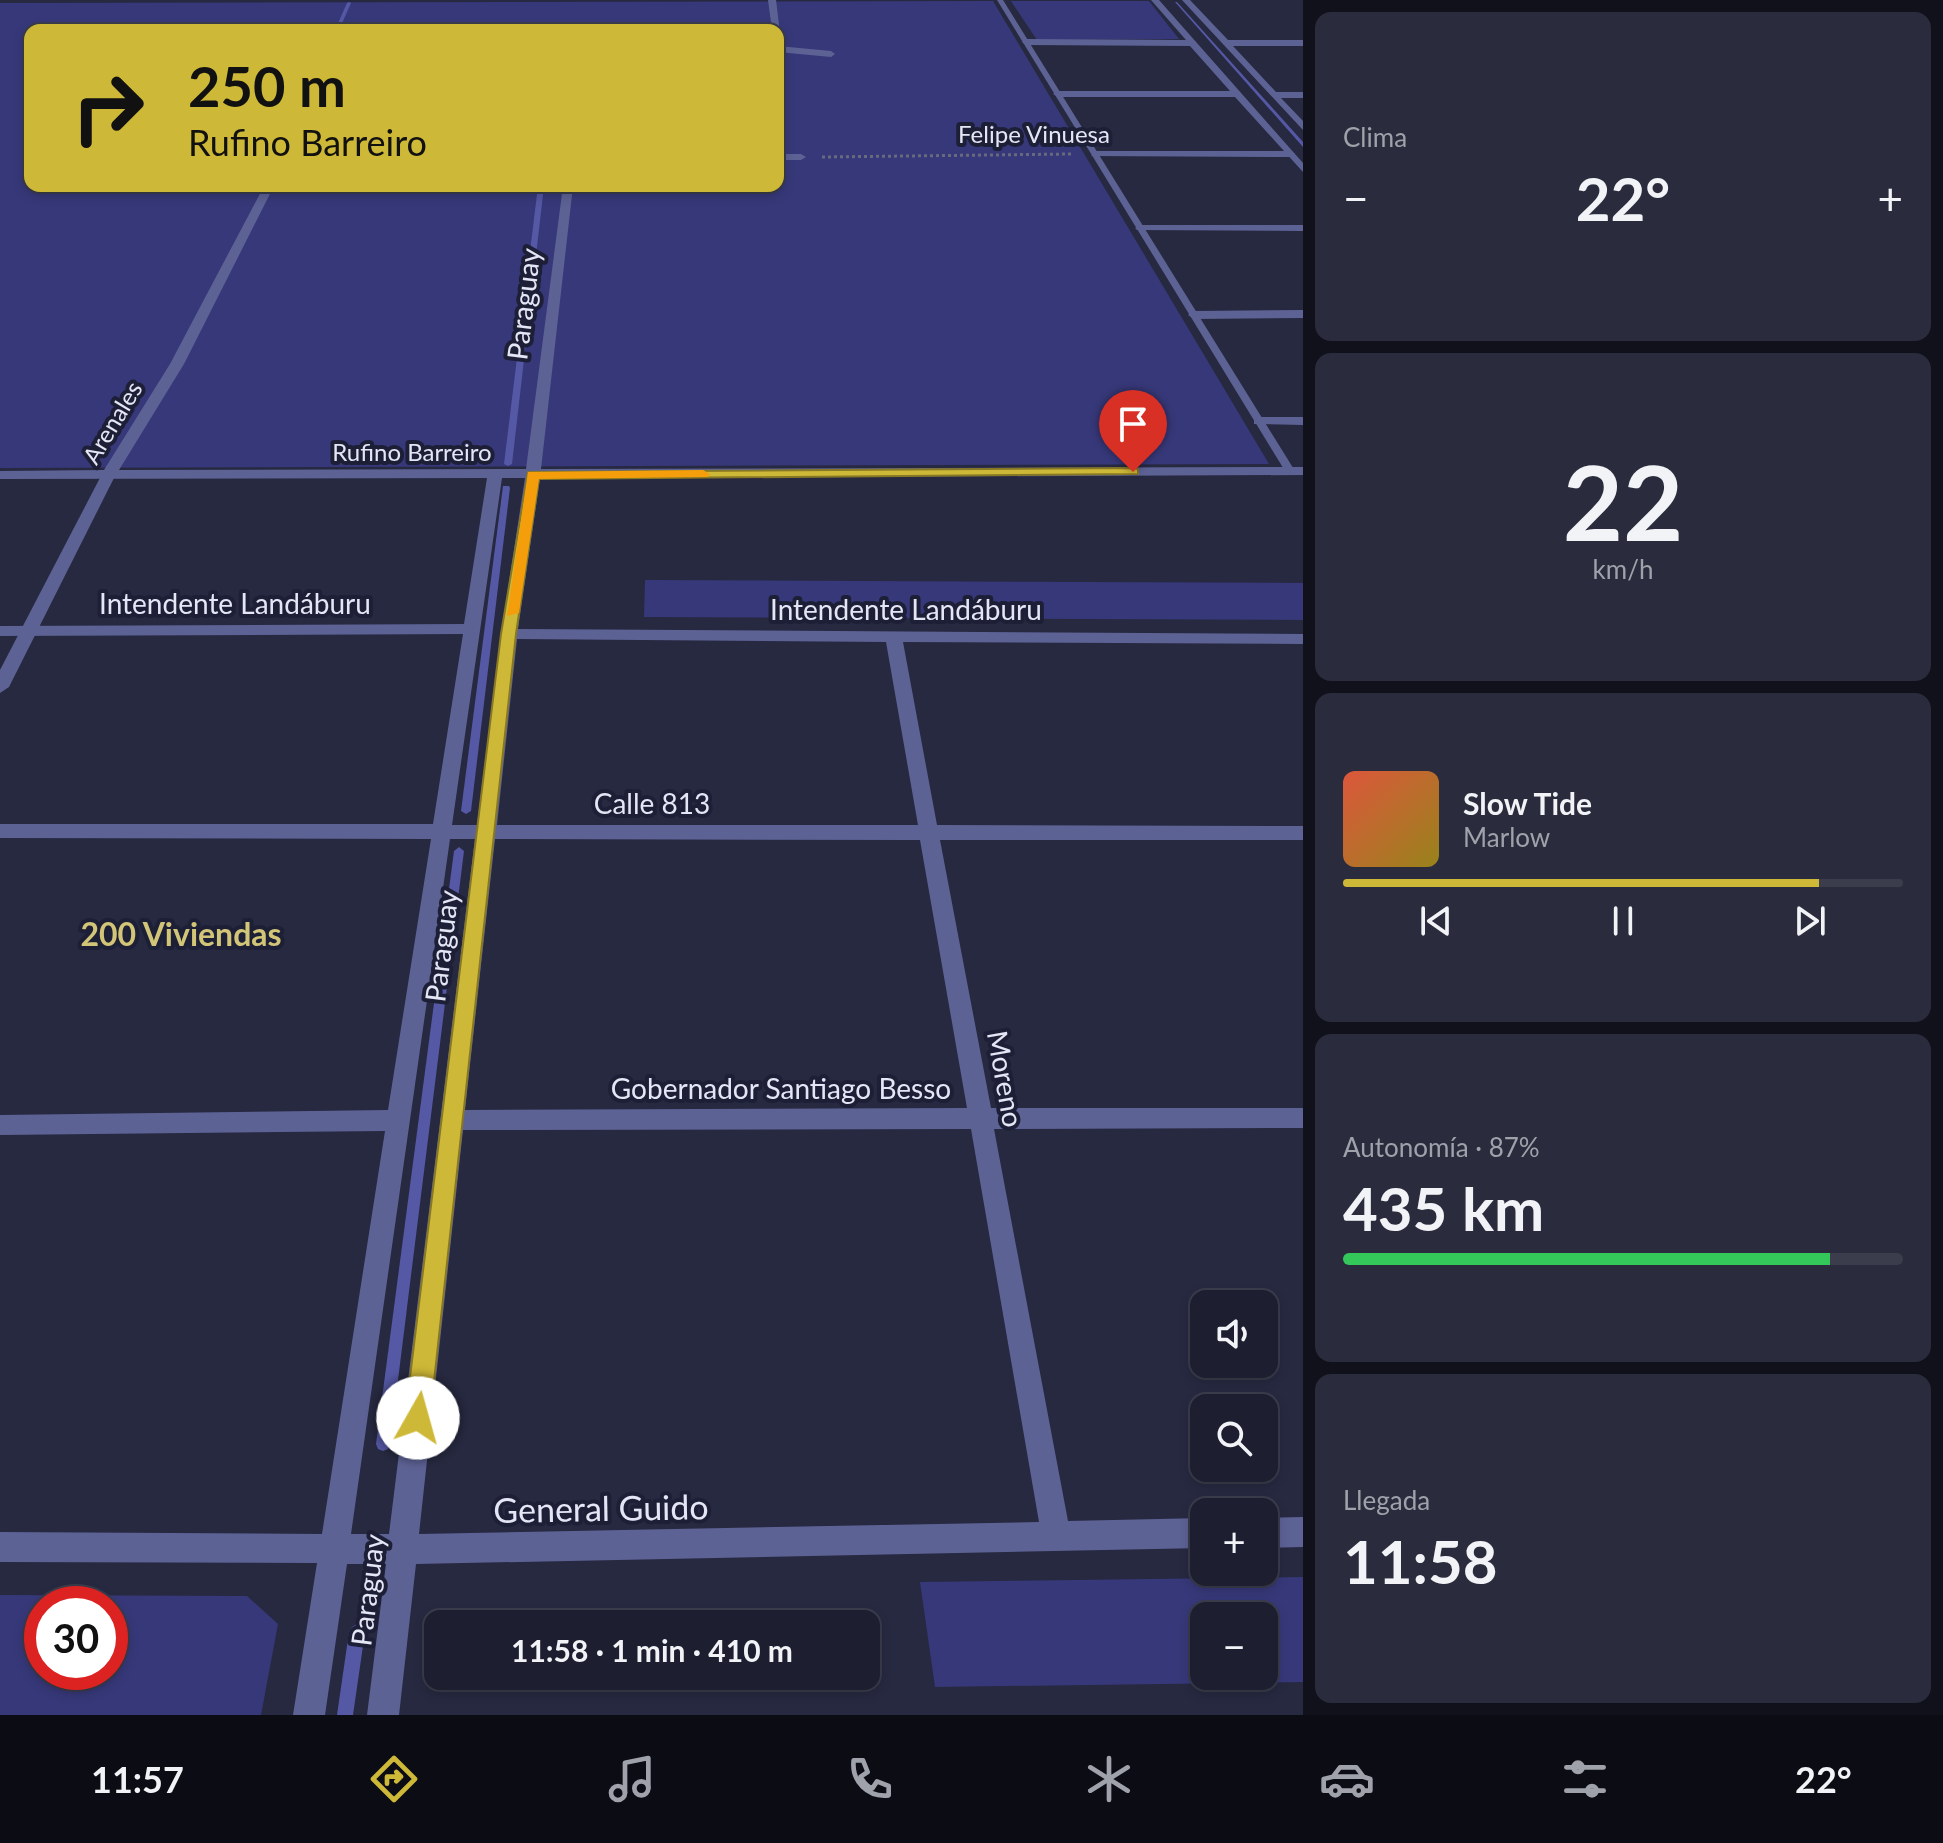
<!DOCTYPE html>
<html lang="es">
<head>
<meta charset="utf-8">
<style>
	:root { --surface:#1d1f31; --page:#2a2c3d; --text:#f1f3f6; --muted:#a0a2ab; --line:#3b3d4d; --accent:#ceb837 }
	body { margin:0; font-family:Lato,sans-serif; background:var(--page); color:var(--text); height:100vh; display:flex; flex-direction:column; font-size:30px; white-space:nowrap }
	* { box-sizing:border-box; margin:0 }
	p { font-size:26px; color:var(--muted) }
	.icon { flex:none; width:44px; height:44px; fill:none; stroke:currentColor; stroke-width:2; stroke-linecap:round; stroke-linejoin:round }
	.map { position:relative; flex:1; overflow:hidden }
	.sheet { display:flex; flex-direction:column; gap:12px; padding:12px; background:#10111b; width:640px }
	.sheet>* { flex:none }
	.hud { position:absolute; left:24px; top:24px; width:760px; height:168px; border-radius:16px; box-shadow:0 4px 12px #0003,0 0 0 2px var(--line); background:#ceb837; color:#111; overflow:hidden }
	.tools { position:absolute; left:1190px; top:1290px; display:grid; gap:16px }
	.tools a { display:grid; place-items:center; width:88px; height:88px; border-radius:16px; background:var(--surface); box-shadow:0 4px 12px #0003,0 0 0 2px var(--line); font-size:40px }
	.speed { position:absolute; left:24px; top:1586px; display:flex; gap:16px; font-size:40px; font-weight:700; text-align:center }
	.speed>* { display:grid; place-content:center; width:104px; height:104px; border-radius:50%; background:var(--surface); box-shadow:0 4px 12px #0003,0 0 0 2px var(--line); line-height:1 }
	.speed .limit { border:12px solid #d22; background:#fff; color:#111 }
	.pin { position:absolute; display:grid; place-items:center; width:68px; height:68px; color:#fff; margin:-82px -34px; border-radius:50% 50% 50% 0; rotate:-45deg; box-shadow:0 0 8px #0007 }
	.pin .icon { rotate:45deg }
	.me { position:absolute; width:88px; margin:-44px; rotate:7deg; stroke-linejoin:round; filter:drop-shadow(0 0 6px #0008) }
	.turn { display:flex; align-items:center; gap:28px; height:168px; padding:0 32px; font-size:36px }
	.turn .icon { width:104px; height:104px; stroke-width:2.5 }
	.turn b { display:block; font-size:56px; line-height:68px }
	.big { font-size:60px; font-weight:700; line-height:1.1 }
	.sheet .widget { flex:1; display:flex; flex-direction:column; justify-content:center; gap:12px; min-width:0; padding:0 28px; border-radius:16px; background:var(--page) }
	.sheet .dial { align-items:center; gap:0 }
	.dial b { font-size:104px; line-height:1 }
	.song { display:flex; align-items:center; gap:24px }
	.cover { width:96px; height:96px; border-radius:12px; background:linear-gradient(135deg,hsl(10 70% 55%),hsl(50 70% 35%)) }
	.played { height:8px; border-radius:4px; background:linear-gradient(90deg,var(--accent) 85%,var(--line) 85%) }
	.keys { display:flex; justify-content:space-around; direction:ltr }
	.heat { display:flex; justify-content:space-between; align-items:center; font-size:44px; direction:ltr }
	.charge { height:12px; border-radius:6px; background:linear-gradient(90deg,#34c759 87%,var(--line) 0) }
	.trip { position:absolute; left:424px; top:1610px; width:456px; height:80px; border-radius:16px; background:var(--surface); box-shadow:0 4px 12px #0003,0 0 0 2px var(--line); font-weight:700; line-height:80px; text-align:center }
	.dock { display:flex; height:128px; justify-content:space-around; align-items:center; background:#0c0c14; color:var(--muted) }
	.dock .icon { width:56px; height:56px }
	.dock .current { color:var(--accent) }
	.dock b { font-size:36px; color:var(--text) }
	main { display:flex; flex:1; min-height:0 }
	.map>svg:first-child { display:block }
	.green { fill:#373879; fill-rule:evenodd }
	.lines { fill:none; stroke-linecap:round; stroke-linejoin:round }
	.stream { fill:#5558a5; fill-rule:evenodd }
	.path { stroke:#67697e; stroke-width:3; stroke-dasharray:3 3; stroke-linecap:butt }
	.service { fill:#5d6295; fill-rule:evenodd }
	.minor { fill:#5d6295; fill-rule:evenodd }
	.tertiary { fill:#5d6295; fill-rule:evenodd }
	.route { fill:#ceb837; stroke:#867824; stroke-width:2 }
	.slow { fill:#f59e0b }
	.labels { text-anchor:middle; stroke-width:8; stroke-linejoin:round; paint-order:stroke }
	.far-street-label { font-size:24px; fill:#e4e6f6; stroke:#1d1f36 }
	.street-label { font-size:28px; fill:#e4e6f6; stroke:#1d1f36 }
	.quarter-label { font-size:32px; font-weight:bold; fill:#d2c577; stroke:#1d1f36 }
	.near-street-label { font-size:34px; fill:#e4e6f6; stroke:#1d1f36 }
</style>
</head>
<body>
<main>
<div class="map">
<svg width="1303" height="1715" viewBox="0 0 1303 1715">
	<rect width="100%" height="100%" fill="#272941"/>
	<g class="green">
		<path d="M993,1L1269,464L0,468V3ZM30,30H778V186H30Z"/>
		<path d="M1011,1H1149L1179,39L1037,40Z"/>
		<path d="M645,580L1303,583V620L644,617Z"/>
		<path d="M1303,1577V1682L935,1687L920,1582ZM1264,1616V1676H1204V1616Z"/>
		<path d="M0,1595L247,1596L278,1624L261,1715H0ZM110,1604V1672H42V1604Z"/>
	</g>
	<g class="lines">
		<g class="stream">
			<path d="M349,2L351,3L339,30H335L347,3Z"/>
			<path d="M1175,2H1177L1303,142V147Z"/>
			<path d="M538,186H544L512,464L508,466L504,464Z"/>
			<path d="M503,486H509L510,488L471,811L466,814L461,811Z"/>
			<path d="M459,847L464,851L390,1444L388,1449L383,1451L378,1449L376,1444L454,851Z"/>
			<path d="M357,1624L362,1627L365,1632L353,1715H337L349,1632L352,1627Z"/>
		</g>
		<path class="path" d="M822,157L1072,154"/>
		<path class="service" d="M997,0H1003L1295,471L1294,473L1285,471Z"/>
		<g class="minor">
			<path d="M768,0H776L781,41L778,42V30H772Z"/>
			<path d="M1151,0H1159L1303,163V172L1235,97H1058L1053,94L1058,91H1230L1190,46L1026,45L1022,42L1026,39L1186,40Z"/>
			<path d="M1182,0H1190L1228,40H1303V46H1233L1276,92H1303V98H1281L1303,121V130Z"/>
			<path d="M778,46L831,51L835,54L831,57L778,52Z"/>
			<path d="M778,154H801L806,157L801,160H778Z"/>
			<path d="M264,186H274L184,364L119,470L526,469L563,186H573L541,469L1303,467V475L540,478L518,629L1303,634V644L903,642L937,825L1303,826V840H940L991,1108H1303V1128L994,1129L1068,1521L1204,1518V1548L416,1564L399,1715H367L386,1564H347L325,1715H293L317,1563L0,1562V1532L322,1534L385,1131L0,1135V1115L388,1110L431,839L0,838V824H433L463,634L0,636V626L464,624L487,478L0,479V471L104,470L170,364ZM502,478H525L501,634L477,825H452ZM517,639L886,642L918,825H497ZM450,839H475L389,1534H351ZM495,839L920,840L967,1108L465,1110ZM971,1129L1039,1522L419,1534L463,1130Z"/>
			<path d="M1141,225H1303V231L1137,230L1135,228Z"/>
			<path d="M1303,310V318L1194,319L1188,315L1194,311Z"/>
			<path d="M1259,417H1303V425L1254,424V418Z"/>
			<path d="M1303,1517V1547L1264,1548V1518Z"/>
		</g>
		<g class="tertiary">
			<path d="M1095,151H1290L1295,154L1290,157L1091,156Z"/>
			<path d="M109,470L116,474L9,687L0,693V670L102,474Z"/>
		</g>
	</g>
	<path class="route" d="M1133,468L1138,469V474L539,479L516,634L430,1418L427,1427L418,1431L409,1427L405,1418L501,634L528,472Z"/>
	<path class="slow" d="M703,470L710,474L708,477L539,479L519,613L507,616L528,472Z"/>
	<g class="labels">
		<g class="far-street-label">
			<text x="1034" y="143">Felipe Vinuesa</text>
			<text transform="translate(113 423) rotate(-59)" y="8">Arenales</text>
			<text x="412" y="461">Rufino Barreiro</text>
		</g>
		<g class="street-label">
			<text transform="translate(524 304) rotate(-83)" y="10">Paraguay</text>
			<text x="235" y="614">Intendente Landáburu</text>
			<text x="906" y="620">Intendente Landáburu</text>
			<text x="652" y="814">Calle 813</text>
			<text transform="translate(442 946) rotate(-83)" y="10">Paraguay</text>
			<text transform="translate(1005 1079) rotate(80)" y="10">Moreno</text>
			<text x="781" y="1099">Gobernador Santiago Besso</text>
			<text transform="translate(368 1590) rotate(-83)" y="10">Paraguay</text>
		</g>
		<g class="quarter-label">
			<text x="181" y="946">200 Viviendas</text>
		</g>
		<g class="near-street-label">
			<text transform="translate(601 1509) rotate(-1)" y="12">General Guido</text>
		</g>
	</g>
</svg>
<div class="tools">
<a><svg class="icon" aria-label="sound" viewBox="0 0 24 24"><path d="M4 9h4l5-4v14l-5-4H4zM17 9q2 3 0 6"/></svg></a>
<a><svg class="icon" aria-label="search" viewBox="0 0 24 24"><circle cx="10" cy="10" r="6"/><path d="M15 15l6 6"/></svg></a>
<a>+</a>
<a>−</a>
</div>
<div class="speed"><div class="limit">30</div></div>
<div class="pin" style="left:1133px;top:472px;background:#d93025"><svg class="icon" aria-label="arrive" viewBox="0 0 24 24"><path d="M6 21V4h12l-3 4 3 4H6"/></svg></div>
<svg class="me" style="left:418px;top:1418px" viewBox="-20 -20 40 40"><circle r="19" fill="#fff"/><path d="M0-13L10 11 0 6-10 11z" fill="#ceb837"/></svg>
<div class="trip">11:58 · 1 min · 410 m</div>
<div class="hud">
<div class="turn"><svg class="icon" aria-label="right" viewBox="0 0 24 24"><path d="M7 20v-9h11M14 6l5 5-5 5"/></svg><div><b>250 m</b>Rufino Barreiro</div></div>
</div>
</div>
<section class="sheet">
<div class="widget"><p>Clima</p>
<div class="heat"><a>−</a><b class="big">22°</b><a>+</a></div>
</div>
<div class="widget dial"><b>22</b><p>km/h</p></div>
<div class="widget">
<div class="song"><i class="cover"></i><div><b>Slow Tide</b><p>Marlow</p></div></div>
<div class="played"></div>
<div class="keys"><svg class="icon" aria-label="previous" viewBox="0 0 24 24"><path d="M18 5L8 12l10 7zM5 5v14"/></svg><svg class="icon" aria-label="pause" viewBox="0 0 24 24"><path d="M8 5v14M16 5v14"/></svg><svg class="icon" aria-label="next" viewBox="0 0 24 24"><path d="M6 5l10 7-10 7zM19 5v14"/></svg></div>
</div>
<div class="widget"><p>Autonomía · 87%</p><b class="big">435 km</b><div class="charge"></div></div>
<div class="widget"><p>Llegada</p><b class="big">11:58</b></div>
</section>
</main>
<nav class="dock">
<b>11:57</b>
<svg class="icon current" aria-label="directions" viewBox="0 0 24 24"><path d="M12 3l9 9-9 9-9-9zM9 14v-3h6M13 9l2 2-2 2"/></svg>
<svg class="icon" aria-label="music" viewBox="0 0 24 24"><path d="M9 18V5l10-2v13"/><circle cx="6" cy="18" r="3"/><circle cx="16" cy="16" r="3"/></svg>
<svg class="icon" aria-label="phone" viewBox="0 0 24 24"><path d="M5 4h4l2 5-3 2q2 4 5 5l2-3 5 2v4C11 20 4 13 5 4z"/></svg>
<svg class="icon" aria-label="climate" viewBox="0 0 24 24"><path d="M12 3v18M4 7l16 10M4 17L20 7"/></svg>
<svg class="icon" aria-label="car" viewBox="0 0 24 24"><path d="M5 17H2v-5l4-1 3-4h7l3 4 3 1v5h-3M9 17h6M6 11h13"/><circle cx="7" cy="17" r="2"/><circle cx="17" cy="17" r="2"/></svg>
<svg class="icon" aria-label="filters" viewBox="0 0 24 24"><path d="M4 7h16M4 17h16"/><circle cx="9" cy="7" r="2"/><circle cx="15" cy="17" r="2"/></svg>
<b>22°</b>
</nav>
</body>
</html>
